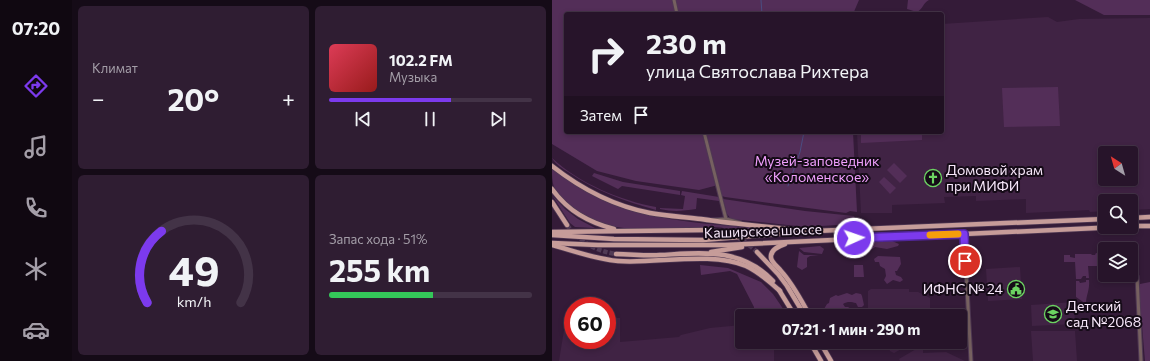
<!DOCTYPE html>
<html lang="ru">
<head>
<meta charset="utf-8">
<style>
	:root { --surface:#27142a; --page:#2f1d32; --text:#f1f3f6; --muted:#a49ea8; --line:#433347; --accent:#7c3aed }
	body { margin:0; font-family:Commissioner,sans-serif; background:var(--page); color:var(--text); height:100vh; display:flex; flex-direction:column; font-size:15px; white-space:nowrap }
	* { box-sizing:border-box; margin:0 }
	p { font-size:13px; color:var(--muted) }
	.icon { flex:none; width:22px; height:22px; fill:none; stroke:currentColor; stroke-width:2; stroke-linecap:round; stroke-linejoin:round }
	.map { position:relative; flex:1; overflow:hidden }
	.drawer { display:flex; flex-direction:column; gap:6px; padding:6px; background:#150b17; width:480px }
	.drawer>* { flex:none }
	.guide { position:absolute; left:12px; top:12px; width:380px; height:122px; border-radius:4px; box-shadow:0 2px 6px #0003,0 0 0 1px var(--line); background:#27142a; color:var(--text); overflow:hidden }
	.needle { width:26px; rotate:323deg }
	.tools { position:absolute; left:546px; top:146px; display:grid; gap:8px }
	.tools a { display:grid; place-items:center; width:40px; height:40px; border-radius:4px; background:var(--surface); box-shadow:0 2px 6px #0003,0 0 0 1px var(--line); font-size:20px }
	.speed { position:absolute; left:12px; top:297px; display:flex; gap:8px; font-size:20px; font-weight:700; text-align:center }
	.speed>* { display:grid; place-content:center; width:52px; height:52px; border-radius:50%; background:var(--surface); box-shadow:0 2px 6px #0003,0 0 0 1px var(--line); line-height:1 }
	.speed .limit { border:6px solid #d22; background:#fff; color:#111 }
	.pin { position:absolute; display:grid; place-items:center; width:34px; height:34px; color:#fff; margin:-17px; border:2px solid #fff; border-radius:50%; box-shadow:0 1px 4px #0007 }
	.me { position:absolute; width:44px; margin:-22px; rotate:87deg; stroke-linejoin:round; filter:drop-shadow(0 0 3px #0008) }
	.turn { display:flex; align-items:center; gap:14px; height:84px; padding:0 16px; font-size:18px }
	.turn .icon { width:52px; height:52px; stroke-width:2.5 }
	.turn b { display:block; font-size:28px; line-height:34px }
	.then { display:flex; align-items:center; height:38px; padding:0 16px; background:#0003; gap:8px; font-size:15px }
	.big { font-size:30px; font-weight:700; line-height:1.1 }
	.drawer .tile { flex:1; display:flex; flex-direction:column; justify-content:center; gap:6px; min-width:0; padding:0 14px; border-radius:6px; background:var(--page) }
	.drawer .dial { align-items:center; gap:0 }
	.dial svg { height:104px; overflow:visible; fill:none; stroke:var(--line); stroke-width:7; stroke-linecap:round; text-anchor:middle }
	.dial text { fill:var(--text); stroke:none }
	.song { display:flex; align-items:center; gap:12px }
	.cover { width:48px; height:48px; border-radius:6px; background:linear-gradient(135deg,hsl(350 70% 55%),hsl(0 70% 35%)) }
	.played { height:4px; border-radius:2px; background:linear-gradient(90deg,var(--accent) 60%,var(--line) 60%) }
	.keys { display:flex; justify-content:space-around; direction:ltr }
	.heat { display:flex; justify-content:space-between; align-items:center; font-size:22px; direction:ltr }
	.charge { height:6px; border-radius:3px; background:linear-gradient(90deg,#34c759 51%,var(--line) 0) }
	.drawer .tiles { flex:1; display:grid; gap:6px; grid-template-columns:repeat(2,1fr) }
	.trip { position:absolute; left:183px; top:309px; width:232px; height:40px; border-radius:4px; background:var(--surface); box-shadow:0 2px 6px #0003,0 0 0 1px var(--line); font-weight:700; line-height:40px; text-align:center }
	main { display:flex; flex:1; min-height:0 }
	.dock { display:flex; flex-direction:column; width:72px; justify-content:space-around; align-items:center; background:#100811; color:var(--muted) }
	.dock .icon { width:28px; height:28px }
	.dock .active { color:var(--accent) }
	.dock b { font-size:18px; color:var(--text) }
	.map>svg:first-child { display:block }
	.built { fill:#402344; fill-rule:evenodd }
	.green { fill:#532e58 }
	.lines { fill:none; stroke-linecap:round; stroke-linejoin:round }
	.stream { stroke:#4a4d81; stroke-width:1 }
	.primary-tunnel { stroke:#513a55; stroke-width:4.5; stroke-dasharray:4.5 2; stroke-linecap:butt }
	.street-casing { stroke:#4f3853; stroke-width:5 }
	.primary-casing { stroke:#4f3853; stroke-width:6 }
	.street { stroke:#766160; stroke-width:3 }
	.primary { stroke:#c69c99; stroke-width:4.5 }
	.route-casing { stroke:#51269a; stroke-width:10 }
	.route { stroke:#7c3aed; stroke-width:7 }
	.slow { stroke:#f59e0b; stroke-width:7 }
	.labels { text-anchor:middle; stroke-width:4; stroke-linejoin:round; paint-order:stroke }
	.park-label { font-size:14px; fill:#ef9ffc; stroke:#150b17 }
	.poi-label { font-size:14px; fill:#f7e7fa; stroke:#150b17; text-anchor:start }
	.street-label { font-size:14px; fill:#f7e7fa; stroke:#150b17 }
</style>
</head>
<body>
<main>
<nav class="dock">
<b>07:20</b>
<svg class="icon active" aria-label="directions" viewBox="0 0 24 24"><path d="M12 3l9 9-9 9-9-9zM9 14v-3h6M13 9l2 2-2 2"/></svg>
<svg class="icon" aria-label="music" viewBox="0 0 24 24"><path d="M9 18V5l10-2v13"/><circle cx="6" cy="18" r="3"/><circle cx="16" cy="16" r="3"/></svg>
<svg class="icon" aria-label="phone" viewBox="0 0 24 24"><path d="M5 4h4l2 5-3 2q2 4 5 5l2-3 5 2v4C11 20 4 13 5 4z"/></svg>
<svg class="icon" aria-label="climate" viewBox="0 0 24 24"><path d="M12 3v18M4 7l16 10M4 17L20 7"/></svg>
<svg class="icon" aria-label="car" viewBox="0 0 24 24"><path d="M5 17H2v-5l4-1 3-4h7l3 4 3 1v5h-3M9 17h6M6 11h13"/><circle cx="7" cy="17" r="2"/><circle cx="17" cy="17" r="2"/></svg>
</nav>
<section class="drawer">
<div class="tiles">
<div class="tile"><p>Климат</p>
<div class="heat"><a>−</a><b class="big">20°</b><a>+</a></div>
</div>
<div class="tile">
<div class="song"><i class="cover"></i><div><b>102.2 FM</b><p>Музыка</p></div></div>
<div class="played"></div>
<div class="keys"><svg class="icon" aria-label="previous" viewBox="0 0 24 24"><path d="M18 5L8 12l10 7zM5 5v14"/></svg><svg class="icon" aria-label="pause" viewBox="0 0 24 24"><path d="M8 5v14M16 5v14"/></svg><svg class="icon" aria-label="next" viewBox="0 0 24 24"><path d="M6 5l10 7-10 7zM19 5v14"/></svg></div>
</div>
<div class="tile dial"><svg viewBox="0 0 100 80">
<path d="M14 69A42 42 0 1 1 86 69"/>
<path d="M14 69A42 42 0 0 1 25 14" stroke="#7c3aed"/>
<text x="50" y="56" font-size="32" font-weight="700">49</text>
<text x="50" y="72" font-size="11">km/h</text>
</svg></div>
<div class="tile"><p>Запас хода · 51%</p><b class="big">255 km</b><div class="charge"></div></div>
</div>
</section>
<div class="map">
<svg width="598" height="361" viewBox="0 0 598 361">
	<rect width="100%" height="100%" fill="#341b38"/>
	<g class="built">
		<path d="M496,17L505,22L527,19L598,18V209L579,210V201H553V211L538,212L537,210L474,213V199L424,201V196L392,197L393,203L340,205V213H309L305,132H390V24ZM553,153H579V179H553Z"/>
		<path d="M468,267L470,299L436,301L434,269Z"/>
		<path d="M319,289H357V292H366L378,298V316H322L321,314L316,309V291Z"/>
		<path d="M522,302L523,324L480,326L479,305Z"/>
		<path d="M55,318H68V342L127,337L129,335L158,328L190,325V342H222V361H7L13,324H21V340H55Z"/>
		<path d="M479,331H523L525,361H481Z"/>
		<path d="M334,342H362L342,353L338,351Z"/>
		<path d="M371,345V353L394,352L413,361H348L347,359Z"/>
	</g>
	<g class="green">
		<path d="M0,0H307L301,14H14V132H301L305,212L298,211L294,213L173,197L170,196L166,185L147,190L84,181L45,171L0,144Z"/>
		<path d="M356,0H377C371,3 371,9 365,12L355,9Z"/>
		<path d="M523,0H598V15H552Z"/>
		<path d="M506,87L508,126L452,127L450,88Z"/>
		<path d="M332,132H370V140L309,143V135L331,134Z"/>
		<path d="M0,158C26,183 70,201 104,207V210C72,201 44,191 16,172C11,169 3,164 0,158Z"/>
		<path d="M342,163L355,176L348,183L335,170Z"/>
		<path d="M0,168C15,180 32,191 49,199C101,223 168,225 224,229V231L187,233V231C179,230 171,227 163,227C116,227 54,240 17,205C2,190 0,189 0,168Z"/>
		<path d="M42,173L71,182L128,191V195L70,186L66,189L40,176Z"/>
		<path d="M332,177L344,188L338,194L327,182Z"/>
		<path d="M130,191L167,197V201L145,198L144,209C131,211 121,212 108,209V208L131,209L133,196L129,195Z"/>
		<path d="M0,195L13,209L26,219L43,228L23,227L18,223Z"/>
		<path d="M171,199L253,211L302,216L303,218L300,224L254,227L179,219L175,214Z"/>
		<path d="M324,240L330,242L340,241L347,244L346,246L335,249L323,247C316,253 314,250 306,249C304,249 299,251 296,252L291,248L298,243L311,241L315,243Z"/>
		<path d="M268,246L272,249L270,254L252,252L247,248Z"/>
		<path d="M247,251L252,255H267L258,256L255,258V267L250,270L245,267Z"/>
		<path d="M544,253L553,255L552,275L550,274V266H547L546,263L545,266H536L537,278H534V276H531L529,279H524L523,262H512V255H518V257L523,258V254H539L540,255H543Z"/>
		<path d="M326,256L348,257L349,264L345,271H343L344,275L349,277L351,280L348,282L341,280L335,284L332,280L334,276L333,269L328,266L327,262H323L322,259Z"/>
		<path d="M148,265L176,268L209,282L221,294L236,316H202V307L185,274L178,271L149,275Z"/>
		<path d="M302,265H311L312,277H302Z"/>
		<path d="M534,280H537C538,290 534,295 534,304L524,297V281H527L528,283L534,282Z"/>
		<path d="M598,282V361H593L588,302V284Z"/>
		<path d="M295,293L300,295L304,293L309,294L310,296L312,305L310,307H306L304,303C299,302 296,301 291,304L293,307H296L299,309V310L297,311L299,314H302L310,309L313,314V316L307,315L291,316L290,314L292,312L283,308L279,314L280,316L267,315V312L274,314L272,309L275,304L277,303L278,298L284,295L286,296Z"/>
	</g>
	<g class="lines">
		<g class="stream">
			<path d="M209,0L210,14"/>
			<path d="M236,186L248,152L252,132"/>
		</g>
		<g class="primary-tunnel">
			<path d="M15,225C28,242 43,251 64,254"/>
			<path d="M155,230C176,231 190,238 205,252"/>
		</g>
		<g class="street-casing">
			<g id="street">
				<path d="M122,0L125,14"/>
				<path d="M152,132L174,219"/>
				<path d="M161,220L174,219L189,223"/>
				<path d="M412,233L419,361"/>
				<path d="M585,276L589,361"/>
			</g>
		</g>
		<g class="primary-casing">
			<g id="primary">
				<path d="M0,166C28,188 62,206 98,213C115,216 132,217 149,219C182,224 216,227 249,230"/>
				<path d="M0,189C16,211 36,222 62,229"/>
				<path d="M0,202L15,225"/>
				<path d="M579,218L598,217"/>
				<path d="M579,226H598"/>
				<path d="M0,232L155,230"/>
				<path d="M0,235L62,239L151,240L263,231L553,219"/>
				<path d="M0,243L46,245H173L567,227"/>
				<path d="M233,244C227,246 218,250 219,258C220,263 226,267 229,271C241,284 249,300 258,316"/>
				<path d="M0,245C22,251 43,259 66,261C104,264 159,251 194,266C207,272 218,282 228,291"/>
				<path d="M159,252L190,247"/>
				<path d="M205,252L226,274L235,286L253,316"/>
				<path d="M64,254C79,254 93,256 108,255C149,253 189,247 221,281"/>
				<path d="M227,290L243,316"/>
				<path d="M258,342L269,361"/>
				<path d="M268,342L279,361"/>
			</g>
		</g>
		<use href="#street" class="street"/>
		<use href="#primary" class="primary"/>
	</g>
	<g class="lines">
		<g class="route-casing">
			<path id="route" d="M302,238L412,234L413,261"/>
		</g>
		<use href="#route" class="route"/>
		<path class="slow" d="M378,235L406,234"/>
	</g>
	<defs>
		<g id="church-ring" transform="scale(0.9)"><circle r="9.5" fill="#150b17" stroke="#6cd362" stroke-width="1.5"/><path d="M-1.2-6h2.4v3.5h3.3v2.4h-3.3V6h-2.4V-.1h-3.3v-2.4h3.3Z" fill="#6cd362"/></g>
		<g id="civic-ring" transform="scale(0.9)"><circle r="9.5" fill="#150b17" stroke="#6cd362" stroke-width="1.5"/><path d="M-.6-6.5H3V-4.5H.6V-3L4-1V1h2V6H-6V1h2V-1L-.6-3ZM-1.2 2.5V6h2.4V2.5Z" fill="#6cd362"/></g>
		<g id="school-ring" transform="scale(0.9)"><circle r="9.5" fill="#150b17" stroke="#6cd362" stroke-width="1.5"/><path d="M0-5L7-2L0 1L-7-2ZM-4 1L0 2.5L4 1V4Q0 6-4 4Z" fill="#6cd362"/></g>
	</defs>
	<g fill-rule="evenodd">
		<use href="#church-ring" x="381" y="178"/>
		<use href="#civic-ring" x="464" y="289"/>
		<use href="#school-ring" x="501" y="314"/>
	</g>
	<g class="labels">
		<g class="park-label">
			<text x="265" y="166">Музей-заповедник<tspan x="265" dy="16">«Коломенское»</tspan></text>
		</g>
		<g class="poi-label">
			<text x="394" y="175">Домовой храм<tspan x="394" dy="16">при МИФИ</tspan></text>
			<text x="451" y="294" text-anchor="end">ИФНС № 24</text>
			<text x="514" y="311">Детский<tspan x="514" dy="16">сад №2068</tspan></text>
		</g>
		<g class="street-label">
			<text transform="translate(211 231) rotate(-2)" y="5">Каширское шоссе</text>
		</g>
	</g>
</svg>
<div class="tools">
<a><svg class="needle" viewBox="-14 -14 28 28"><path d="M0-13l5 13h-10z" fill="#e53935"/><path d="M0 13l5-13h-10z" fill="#a49ea8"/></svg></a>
<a><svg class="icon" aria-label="search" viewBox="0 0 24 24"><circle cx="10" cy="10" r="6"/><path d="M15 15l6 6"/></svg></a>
<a><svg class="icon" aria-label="layers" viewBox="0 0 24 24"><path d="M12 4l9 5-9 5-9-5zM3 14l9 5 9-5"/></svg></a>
</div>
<div class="speed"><div class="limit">60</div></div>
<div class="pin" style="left:413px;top:261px;background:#d93025"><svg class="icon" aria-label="arrive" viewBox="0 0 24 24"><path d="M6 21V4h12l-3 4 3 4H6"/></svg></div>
<svg class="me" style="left:302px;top:238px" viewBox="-20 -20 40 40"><circle r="17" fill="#7c3aed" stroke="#fff" stroke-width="3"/><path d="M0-11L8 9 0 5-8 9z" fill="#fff"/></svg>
<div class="trip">07:21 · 1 мин · 290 m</div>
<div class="guide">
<div class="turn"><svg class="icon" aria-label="right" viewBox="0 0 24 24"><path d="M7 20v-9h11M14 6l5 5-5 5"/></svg><div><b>230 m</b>улица Святослава Рихтера</div></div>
<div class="then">Затем<svg class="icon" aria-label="arrive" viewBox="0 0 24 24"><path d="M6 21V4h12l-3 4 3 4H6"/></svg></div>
</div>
</div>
</main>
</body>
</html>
